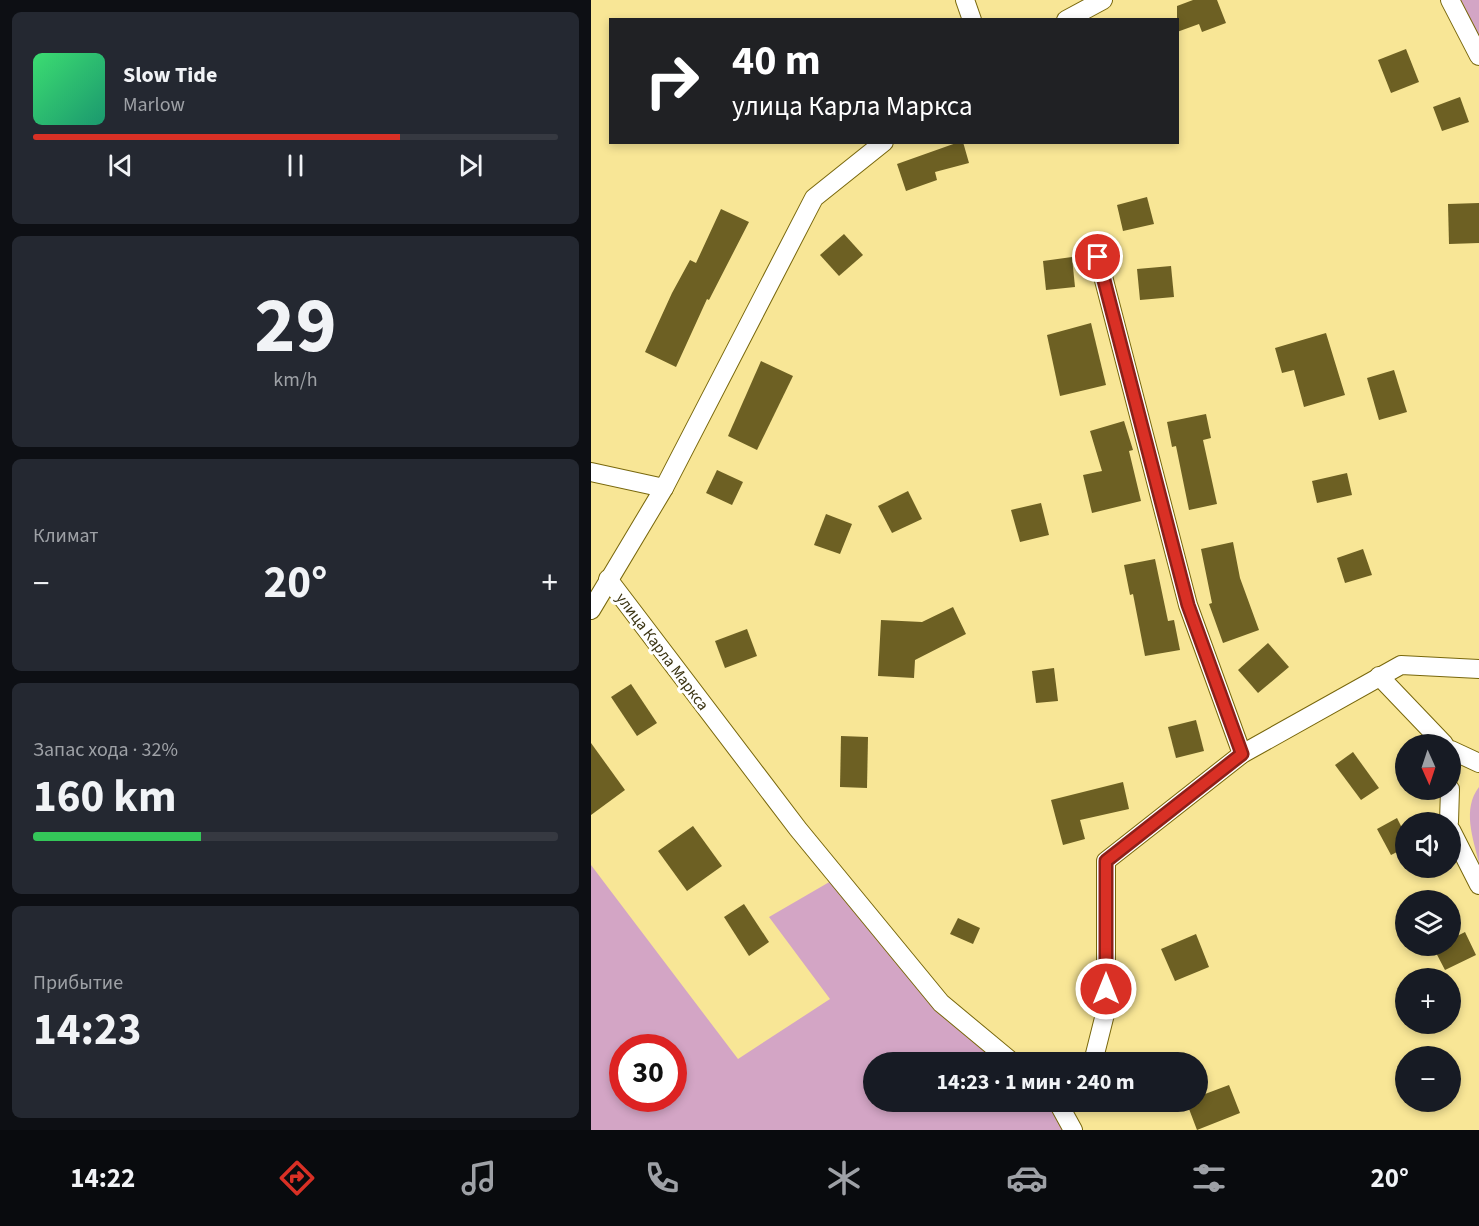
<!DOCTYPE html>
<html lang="ru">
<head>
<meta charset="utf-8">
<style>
	:root { --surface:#171b24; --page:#242831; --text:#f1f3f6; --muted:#9ea1a6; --line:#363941; --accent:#d93025 }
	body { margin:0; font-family:"Source Sans 3",sans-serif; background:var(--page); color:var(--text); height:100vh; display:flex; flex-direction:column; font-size:22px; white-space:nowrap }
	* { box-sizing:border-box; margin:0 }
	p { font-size:20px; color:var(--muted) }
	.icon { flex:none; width:33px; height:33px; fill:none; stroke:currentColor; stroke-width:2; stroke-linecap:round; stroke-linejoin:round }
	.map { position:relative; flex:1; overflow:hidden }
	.sheet { display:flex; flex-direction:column; gap:12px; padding:12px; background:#0d0f14; width:591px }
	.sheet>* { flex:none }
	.banner { position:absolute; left:18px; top:18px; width:570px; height:126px; border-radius:0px; box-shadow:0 3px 9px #0003; background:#202124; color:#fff; overflow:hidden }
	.needle { width:39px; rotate:177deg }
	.fabs { position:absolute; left:804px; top:734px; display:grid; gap:12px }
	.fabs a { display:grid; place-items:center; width:66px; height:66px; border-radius:50%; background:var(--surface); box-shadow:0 3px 9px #0003; font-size:30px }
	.speed { position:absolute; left:18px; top:1034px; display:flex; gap:12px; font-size:30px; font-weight:700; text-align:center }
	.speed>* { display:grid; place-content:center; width:78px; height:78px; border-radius:50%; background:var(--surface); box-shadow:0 3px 9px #0003; line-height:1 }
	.speed .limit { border:9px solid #d22; background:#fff; color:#111 }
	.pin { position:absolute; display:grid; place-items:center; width:51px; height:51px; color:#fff; margin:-26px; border:3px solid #fff; border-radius:50%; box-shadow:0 2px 6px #0007 }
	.me { position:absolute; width:66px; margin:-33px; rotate:0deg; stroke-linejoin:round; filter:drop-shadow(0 0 4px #0008) }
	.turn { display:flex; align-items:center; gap:21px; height:126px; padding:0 24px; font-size:27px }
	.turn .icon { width:78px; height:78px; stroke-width:2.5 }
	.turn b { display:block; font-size:42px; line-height:51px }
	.big { font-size:45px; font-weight:700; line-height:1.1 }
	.sheet .card { flex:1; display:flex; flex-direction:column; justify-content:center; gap:9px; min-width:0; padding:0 21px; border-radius:9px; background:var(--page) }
	.sheet .dial { align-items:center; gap:0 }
	.dial b { font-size:78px; line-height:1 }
	.song { display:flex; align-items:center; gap:18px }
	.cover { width:72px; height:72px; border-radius:9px; background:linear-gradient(135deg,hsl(140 70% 55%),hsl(160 70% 35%)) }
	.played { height:6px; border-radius:3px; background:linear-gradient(90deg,var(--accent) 70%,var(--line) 70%) }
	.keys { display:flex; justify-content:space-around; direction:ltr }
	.heat { display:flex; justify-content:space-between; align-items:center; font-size:33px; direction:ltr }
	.charge { height:9px; border-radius:4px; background:linear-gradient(90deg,#34c759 32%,var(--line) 0) }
	.trip { position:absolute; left:272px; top:1052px; width:345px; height:60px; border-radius:30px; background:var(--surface); box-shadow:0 3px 9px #0003; font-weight:700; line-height:60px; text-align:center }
	.menu { display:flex; height:96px; justify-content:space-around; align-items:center; background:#090b0e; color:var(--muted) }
	.menu .icon { width:42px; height:42px }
	.menu .selected { color:var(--accent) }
	.menu b { font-size:27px; color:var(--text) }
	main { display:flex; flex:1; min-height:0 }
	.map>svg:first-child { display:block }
	.green { fill:#d3a5c5; fill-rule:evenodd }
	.building { fill:#6d6023 }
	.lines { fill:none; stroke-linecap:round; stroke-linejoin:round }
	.street-casing { stroke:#78670c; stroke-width:20 }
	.street { stroke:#fff; stroke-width:18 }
	.route-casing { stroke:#8d1f18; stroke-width:15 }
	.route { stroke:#d93025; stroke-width:10 }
	.labels { text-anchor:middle; stroke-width:6; stroke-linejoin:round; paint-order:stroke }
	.street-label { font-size:16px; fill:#3c3513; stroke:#fff }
</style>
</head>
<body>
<main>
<section class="sheet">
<div class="card">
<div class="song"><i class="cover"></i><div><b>Slow Tide</b><p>Marlow</p></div></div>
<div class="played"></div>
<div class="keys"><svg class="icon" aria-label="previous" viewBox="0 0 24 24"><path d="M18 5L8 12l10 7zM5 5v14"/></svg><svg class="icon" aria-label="pause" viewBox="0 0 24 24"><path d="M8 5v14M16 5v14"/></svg><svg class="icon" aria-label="next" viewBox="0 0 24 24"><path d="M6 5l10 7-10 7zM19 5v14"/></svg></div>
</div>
<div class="card dial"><b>29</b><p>km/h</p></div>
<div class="card"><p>Климат</p>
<div class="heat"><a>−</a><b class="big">20°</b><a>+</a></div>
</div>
<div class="card"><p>Запас хода · 32%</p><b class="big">160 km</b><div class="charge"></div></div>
<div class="card"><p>Прибытие</p><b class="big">14:23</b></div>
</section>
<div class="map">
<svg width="888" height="1130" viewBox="0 0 888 1130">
	<rect width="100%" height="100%" fill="#f8e696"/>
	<g class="green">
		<path d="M868,0H888V44Z"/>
		<path d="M888,787V863C882,838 871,809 888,787Z"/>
		<path d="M0,865L147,1059L239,999L178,917L247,877L350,1003L421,1062H282V1101H466L482,1130H0ZM32,1047H82V1098H32Z"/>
	</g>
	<g class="building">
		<path d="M602,0H626L635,23L611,32L608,24L586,32V6Z"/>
		<path d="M815,49L828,82L800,93L787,60Z"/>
		<path d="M869,97L878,122L851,131L842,107Z"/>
		<path d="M368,142H372L378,163L344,172L346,180L315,191L306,164Z"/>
		<path d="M556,197L563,224L532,231L526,205Z"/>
		<path d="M888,203V243L858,244L857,204Z"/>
		<path d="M130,209L158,222L118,300L116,299L85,367L54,352L81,293L99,260L105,263Z"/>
		<path d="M253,234L272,255L248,276L229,255Z"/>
		<path d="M481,257L484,287L455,290L452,261Z"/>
		<path d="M580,266L583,297L549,300L546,269Z"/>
		<path d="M500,323L515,385L469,396L456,335Z"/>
		<path d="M735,333L754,395L713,407L703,370L691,373L684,348Z"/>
		<path d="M170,361L202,376L166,450L137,436Z"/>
		<path d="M803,370L816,412L788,420L776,378Z"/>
		<path d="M615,414L620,438L612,440L626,504L598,510L585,446L581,447L576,422Z"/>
		<path d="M533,421L542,450L538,451L550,501L501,513L492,475L511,471L499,431Z"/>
		<path d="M126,470L152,482L141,505L115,493Z"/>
		<path d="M756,473L761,495L726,503L721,481Z"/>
		<path d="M317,491L331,519L301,533L287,506Z"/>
		<path d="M450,503L458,535L429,542L420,510Z"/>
		<path d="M235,514L261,524L249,554L223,545Z"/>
		<path d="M642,542L649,578L668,630L632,643L618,604L621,603L610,549Z"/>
		<path d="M772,549L781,575L754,583L746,558Z"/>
		<path d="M564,559L577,621L583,620L589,650L554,656L542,594L539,595L533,565Z"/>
		<path d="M362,607L375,634L324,660L323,678L287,676L290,620L331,622Z"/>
		<path d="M156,629L166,656L134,668L124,641Z"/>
		<path d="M677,643L698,667L667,693L647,670Z"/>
		<path d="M463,668L467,701L445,703L441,671Z"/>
		<path d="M40,684L66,723L46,736L20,697Z"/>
		<path d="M605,720L613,751L585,758L577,727Z"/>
		<path d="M250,736L277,737L276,788L249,787Z"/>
		<path d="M0,743L34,790L0,815Z"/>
		<path d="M762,752L788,788L770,800L744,765Z"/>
		<path d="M532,782L538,809L489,820L494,839L472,845L460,800Z"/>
		<path d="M806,818L814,834V848L800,855L786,829Z"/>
		<path d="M102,826L131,866L96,891L67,851Z"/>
		<path d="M153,904L178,942L158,956L133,917Z"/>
		<path d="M367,918L389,928L382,944L359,934Z"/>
		<path d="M874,932L885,955L854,970L842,947L860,945V939Z"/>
		<path d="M605,934L618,967L584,981L570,949Z"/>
		<path d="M638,1085L649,1113L606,1130L595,1101H606V1097Z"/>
	</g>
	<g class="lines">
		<g class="street-casing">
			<g id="street">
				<path d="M374,0L381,20"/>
				<path d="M859,0L888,56"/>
				<path d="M475,20L512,0"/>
				<path d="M507,257L597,605L651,754"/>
				<path d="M0,472L73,488"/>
				<path d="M17,579L207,829L350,1003L421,1062"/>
				<path d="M0,610L73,488L223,198L293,142"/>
				<path d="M788,676L853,744"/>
				<path d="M860,750L888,763"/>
				<path d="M858,822L859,789"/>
				<path d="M860,830L888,885"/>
				<path d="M502,1062L515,1010V861L651,754L810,665L888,669"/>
				<path d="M466,1101L482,1130"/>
			</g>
		</g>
		<use href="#street" class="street"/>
	</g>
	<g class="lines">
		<g class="route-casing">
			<path id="route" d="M507,257L597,605L651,754L515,861V989"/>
		</g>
		<use href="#route" class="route"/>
	</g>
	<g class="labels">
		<g class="street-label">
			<text transform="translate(72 651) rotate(53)" y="6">улица Карла Маркса</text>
		</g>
	</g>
</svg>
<div class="fabs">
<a><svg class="needle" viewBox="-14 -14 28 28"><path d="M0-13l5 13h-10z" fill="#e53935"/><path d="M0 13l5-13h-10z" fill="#9ea1a6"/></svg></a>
<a><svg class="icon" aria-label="sound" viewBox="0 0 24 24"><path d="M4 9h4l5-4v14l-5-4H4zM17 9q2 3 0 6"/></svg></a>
<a><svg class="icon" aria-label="layers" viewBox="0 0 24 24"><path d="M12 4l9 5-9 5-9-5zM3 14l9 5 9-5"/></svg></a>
<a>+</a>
<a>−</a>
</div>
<div class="speed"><div class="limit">30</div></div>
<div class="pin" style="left:507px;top:257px;background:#d93025"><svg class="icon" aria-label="arrive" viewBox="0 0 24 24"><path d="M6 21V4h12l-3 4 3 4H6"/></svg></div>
<svg class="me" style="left:515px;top:989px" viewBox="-20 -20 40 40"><circle r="17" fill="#d93025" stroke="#fff" stroke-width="3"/><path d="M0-11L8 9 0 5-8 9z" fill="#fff"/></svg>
<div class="trip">14:23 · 1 мин · 240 m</div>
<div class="banner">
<div class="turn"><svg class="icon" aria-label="right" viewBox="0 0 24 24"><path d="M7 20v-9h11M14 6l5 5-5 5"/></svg><div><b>40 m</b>улица Карла Маркса</div></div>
</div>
</div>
</main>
<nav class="menu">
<b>14:22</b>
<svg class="icon selected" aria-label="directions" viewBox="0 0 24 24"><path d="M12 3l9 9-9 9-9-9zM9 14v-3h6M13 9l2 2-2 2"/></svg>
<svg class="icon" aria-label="music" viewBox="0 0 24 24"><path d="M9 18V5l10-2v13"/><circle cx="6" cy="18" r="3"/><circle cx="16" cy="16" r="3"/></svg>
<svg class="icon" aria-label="phone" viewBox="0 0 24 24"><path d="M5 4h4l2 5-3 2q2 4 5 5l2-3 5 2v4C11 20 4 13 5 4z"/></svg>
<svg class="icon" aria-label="climate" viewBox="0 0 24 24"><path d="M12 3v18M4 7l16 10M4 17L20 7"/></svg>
<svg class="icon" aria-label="car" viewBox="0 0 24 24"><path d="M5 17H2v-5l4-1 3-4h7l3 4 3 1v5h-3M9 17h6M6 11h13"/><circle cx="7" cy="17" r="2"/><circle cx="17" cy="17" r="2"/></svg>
<svg class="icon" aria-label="filters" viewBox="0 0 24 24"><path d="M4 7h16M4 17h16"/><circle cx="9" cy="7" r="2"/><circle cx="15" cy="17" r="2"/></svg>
<b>20°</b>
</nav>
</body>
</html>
